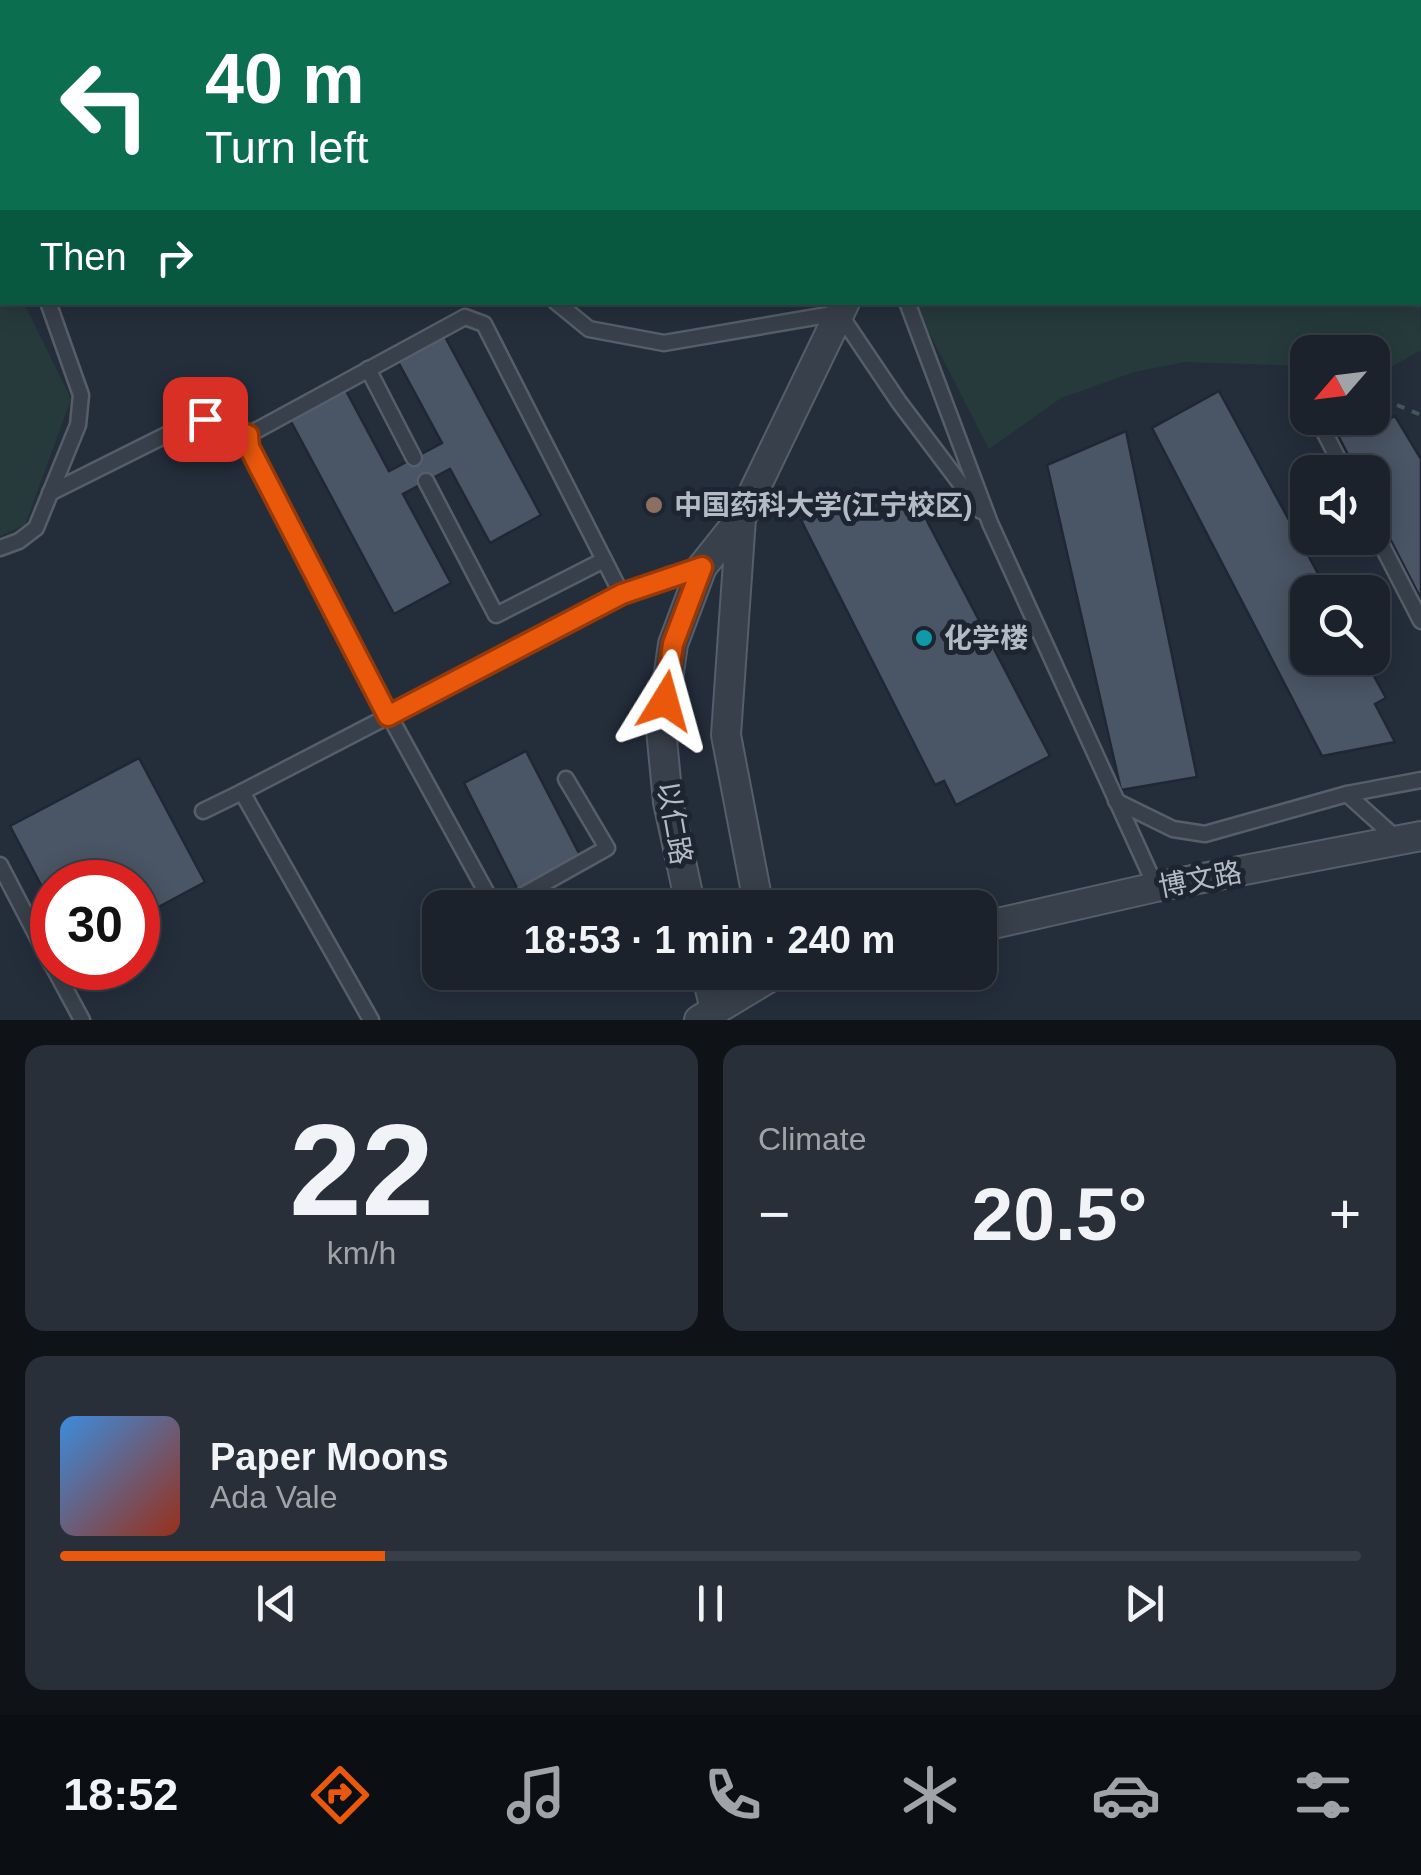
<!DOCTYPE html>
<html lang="en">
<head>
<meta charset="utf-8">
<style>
	:root { --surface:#1b222c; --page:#282f38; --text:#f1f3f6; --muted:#a0a4a9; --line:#393f48; --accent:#ea580c }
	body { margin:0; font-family:Arial,"Noto Sans SC",sans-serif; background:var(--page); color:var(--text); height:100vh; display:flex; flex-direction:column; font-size:38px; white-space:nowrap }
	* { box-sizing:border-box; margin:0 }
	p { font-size:32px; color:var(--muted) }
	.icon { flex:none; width:55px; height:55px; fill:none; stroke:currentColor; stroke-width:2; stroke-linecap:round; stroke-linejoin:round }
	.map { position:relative; height:1020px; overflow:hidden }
	.drawer { display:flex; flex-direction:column; gap:25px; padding:25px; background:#0f1318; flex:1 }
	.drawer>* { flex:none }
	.banner { position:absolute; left:0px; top:0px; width:1422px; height:305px; box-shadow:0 5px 25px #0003,0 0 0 2px var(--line); background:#0b6e4f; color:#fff; overflow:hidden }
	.needle { width:65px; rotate:242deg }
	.tools { position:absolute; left:1290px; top:335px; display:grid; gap:20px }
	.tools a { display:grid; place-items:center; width:100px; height:100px; border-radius:20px; background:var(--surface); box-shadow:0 5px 25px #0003,0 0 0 2px var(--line); font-size:50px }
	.speed { position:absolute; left:30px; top:860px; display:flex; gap:20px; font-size:50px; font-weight:700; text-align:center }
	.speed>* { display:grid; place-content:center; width:130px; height:130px; border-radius:50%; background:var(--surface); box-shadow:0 5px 25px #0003,0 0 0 2px var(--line); line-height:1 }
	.speed .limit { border:15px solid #d22; background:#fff; color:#111 }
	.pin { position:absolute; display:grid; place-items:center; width:85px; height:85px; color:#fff; margin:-42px; border-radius:20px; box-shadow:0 5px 15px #0006 }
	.me { position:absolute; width:110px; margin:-55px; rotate:8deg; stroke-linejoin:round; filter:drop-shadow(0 0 8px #0008) }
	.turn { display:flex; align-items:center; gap:35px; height:210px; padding:0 40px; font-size:45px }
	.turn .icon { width:130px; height:130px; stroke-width:2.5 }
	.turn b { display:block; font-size:70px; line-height:85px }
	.then { display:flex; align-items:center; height:95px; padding:0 40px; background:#0003; gap:20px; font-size:38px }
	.big { font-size:75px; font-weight:800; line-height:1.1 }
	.drawer .card { flex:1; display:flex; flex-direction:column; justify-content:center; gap:15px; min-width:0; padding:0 35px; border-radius:20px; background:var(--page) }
	.drawer .dial { align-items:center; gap:0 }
	.dial b { font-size:130px; line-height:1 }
	.song { display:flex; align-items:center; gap:30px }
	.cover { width:120px; height:120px; border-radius:15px; background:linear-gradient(135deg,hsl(210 70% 55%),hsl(10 70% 35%)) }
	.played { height:10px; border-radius:5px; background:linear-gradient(90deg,var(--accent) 25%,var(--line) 25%) }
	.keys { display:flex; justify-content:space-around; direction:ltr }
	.heat { display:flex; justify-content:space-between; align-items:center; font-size:55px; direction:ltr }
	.drawer .tiles { flex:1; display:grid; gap:25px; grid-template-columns:1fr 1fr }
	.card:last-child { grid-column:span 2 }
	.trip { position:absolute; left:422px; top:890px; width:575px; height:100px; border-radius:20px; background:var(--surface); box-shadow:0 5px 25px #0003,0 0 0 2px var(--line); font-weight:800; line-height:100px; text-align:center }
	.dock { display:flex; height:160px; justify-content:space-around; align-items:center; background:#0b0e12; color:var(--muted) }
	.dock .icon { width:70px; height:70px }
	.dock .current { color:var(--accent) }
	.dock b { font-size:45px; color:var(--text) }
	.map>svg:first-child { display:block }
	.green { fill:#263a3c }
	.building { fill:#4a5565; stroke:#1f2732; stroke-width:2.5 }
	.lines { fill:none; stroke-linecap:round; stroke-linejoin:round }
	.lane-casing { stroke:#565e69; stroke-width:19 }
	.street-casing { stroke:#565e69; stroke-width:32 }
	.path { stroke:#445759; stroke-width:4; stroke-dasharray:8 8; stroke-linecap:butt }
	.lane { stroke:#38404b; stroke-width:14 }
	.street { stroke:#38404b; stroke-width:28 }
	.route-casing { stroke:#983908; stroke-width:25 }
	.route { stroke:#ea580c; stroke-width:18 }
	.education-dot { fill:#8d6e63; stroke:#1d2530; stroke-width:4 }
	.culture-dot { fill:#0f9aa8; stroke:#1d2530; stroke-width:4 }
	.labels { text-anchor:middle; stroke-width:10; stroke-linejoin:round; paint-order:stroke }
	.poi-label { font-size:28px; font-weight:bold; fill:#b3bbc7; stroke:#1d2530; text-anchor:start }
	.street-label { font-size:28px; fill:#b3bbc7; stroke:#1d2530 }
</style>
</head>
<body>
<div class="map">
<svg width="1421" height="1020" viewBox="0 0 1421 1020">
	<rect width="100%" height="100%" fill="#242e3b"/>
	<g class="green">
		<path d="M269,0H719L720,2H268Z"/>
		<path d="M0,253L2,302L24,303L71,399L25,525L0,536Z"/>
		<path d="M1420,260L1421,350L1386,370L1373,369L1372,352H1308L1307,366L1185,362L1134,372L1061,398L989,449L914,303L1420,302Z"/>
	</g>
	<g class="building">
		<path d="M443,333L541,515L490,543L450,469L403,494L451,583L394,614L288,416L344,387L389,471L414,458L442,443L396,358Z"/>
		<path d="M1219,391L1328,592H1308V658H1364L1386,698L1375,704L1395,742L1322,756L1152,428Z"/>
		<path d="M1395,416L1421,459V599L1372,504V472H1357L1329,418H1365L1371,429Z"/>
		<path d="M1126,431L1197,777L1121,790L1047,465Z"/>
		<path d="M913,494L1050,756L956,805L944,781L935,785L801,520Z"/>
		<path d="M526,751L582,859L519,892L464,783Z"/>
		<path d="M139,758L205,882L138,918V882H52V906L10,826Z"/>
	</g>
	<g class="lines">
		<g class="lane-casing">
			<g id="lane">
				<path d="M0,219L2,222"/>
				<path d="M556,302L589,329L664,343L839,313L899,402L981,511"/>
				<path d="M907,302L990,523L1156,887"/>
				<path d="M368,369L414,458"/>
				<path d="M1317,418L1345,472"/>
				<path d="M426,481L496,615L604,560"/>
				<path d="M50,493L190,423L205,419L248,435"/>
				<path d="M1372,526L1421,621"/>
				<path d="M0,548L19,541L36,528L78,425L81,395L48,302"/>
				<path d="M1347,794L1421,780"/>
				<path d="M1116,801L1173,829L1205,834L1347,794L1398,840"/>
				<path d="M203,811L242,792"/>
				<path d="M0,865L52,965"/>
				<path d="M495,908L389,715L249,447L248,435L465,317L484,324L622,595"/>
				<path d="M500,908L607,848L566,779"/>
				<path d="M54,968L82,1020"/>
				<path d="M371,1020L242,792L622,595L669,575L702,567"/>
			</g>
		</g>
		<g class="street-casing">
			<g id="street">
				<path d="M919,0V2"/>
				<path d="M741,518L845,302"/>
				<path d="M691,908L668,802L661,729L673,644L702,567L741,518L726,735L759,908"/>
				<path d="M980,927L1156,887L1421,836"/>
				<path d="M706,972L715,1010"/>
				<path d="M699,1020L772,976L786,972"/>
			</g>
		</g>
		<path class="path" d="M1397,405L1421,415"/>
		<use href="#lane" class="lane"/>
		<use href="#street" class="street"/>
	</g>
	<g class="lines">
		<g class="route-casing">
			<path id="route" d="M205,419L248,435L249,447L388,716L622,594L702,567L673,644L665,701"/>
		</g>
		<use href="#route" class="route"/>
	</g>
	<circle class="education-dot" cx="654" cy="505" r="10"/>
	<circle class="culture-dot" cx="924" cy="638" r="10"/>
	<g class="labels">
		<g class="poi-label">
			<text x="674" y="515">中国药科大学(江宁校区)</text>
			<text x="944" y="648">化学楼</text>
		</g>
		<g class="street-label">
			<text transform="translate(675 823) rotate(80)" y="10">以仁路</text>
			<text transform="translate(1200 879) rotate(-11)" y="10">博文路</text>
		</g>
	</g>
</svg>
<div class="tools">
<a><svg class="needle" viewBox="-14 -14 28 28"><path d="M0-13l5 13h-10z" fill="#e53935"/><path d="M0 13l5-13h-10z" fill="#a0a4a9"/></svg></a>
<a><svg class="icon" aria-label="sound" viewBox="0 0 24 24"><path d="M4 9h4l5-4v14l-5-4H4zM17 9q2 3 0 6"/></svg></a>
<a><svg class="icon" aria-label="search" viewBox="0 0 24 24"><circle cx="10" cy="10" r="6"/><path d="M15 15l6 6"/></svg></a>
</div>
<div class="speed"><div class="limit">30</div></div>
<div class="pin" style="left:205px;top:419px;background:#d93025"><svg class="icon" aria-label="arrive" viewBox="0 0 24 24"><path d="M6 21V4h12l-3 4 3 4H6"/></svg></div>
<svg class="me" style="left:665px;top:701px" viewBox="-20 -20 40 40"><path d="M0-17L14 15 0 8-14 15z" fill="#ea580c" stroke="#fff" stroke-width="4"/></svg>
<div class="trip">18:53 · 1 min · 240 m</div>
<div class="banner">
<div class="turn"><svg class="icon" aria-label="left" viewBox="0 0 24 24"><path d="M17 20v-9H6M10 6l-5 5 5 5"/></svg><div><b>40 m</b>Turn left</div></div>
<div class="then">Then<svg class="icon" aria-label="right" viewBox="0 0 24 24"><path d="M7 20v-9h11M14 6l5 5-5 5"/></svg></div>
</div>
</div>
<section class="drawer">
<div class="tiles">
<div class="card dial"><b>22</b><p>km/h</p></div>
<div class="card"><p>Climate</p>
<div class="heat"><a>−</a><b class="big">20.5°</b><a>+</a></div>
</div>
<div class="card">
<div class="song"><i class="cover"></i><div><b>Paper Moons</b><p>Ada Vale</p></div></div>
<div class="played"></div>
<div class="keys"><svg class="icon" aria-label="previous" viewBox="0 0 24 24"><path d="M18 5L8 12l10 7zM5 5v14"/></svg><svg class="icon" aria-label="pause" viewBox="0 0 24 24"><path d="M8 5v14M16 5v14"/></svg><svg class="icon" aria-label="next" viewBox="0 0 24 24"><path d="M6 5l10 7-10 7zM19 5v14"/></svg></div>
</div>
</div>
</section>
<nav class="dock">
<b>18:52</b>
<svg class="icon current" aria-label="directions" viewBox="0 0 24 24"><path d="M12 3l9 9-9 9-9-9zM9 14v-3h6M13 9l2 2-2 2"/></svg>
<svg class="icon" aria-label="music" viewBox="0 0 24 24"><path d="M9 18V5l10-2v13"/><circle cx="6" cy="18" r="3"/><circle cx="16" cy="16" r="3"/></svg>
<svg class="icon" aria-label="phone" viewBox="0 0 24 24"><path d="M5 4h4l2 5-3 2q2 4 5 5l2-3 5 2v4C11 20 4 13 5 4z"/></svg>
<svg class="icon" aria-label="climate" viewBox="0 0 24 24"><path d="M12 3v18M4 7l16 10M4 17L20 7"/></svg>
<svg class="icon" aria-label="car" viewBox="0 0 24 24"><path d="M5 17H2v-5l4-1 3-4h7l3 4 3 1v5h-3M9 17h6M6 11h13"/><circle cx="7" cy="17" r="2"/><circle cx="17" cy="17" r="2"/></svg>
<svg class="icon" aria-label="filters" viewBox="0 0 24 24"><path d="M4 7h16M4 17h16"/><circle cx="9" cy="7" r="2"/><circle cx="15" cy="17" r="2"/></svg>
</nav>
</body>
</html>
